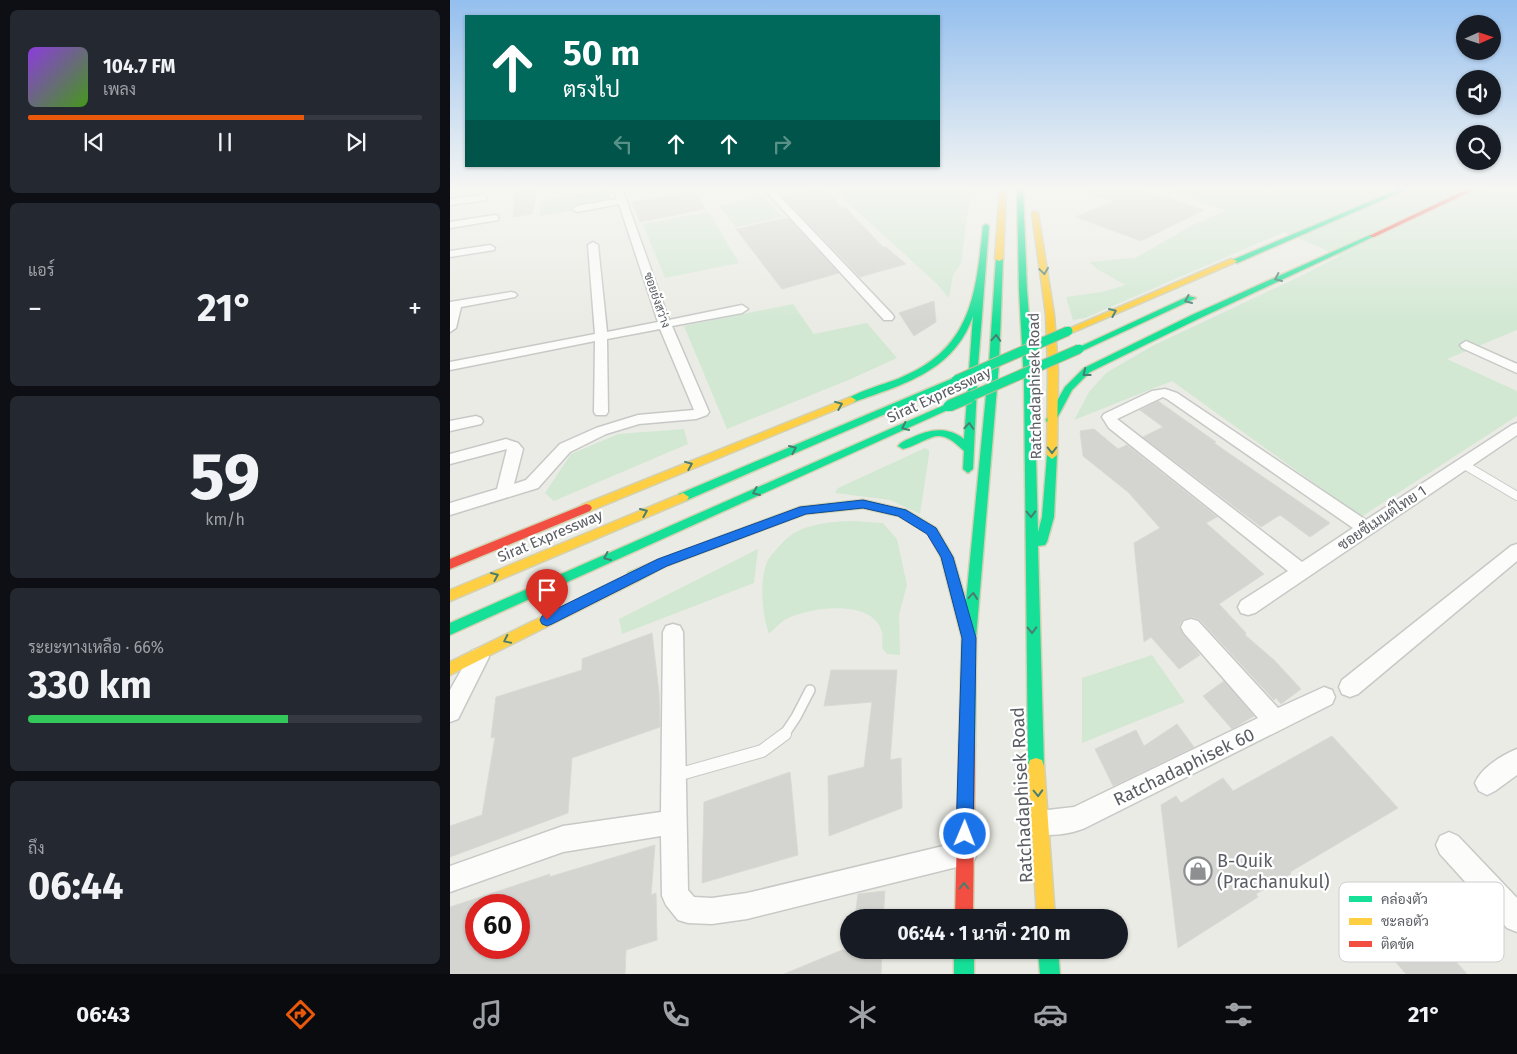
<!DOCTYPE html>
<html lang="th">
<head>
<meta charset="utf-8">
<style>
	:root { --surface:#171b24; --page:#242831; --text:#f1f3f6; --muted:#9ea1a6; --line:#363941; --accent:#ea580c }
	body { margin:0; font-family:"Fira Sans",Sarabun,sans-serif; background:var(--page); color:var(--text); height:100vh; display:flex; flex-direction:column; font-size:19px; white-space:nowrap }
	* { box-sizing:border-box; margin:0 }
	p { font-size:16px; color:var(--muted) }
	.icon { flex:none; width:28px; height:28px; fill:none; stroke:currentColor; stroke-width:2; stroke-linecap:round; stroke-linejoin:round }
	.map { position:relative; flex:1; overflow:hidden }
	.drawer { display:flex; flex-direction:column; gap:10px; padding:10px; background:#0d0f14; width:450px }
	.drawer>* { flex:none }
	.hud { position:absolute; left:15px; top:15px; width:475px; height:152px; border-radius:0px; box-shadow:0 1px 4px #0004; background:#00695c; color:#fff; overflow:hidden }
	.needle { width:32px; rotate:87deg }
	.tools { position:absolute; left:1006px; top:15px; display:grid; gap:10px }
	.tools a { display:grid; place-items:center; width:45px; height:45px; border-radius:50%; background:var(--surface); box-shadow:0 1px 4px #0004; font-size:25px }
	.speed { position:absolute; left:15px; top:894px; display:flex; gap:10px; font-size:25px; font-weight:700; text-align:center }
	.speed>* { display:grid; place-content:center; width:65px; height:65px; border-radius:50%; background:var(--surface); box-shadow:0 1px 4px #0004; line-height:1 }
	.speed .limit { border:8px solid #d22; background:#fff; color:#111 }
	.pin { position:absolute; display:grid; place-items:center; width:42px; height:42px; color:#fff; margin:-51px -21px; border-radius:50% 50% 50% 0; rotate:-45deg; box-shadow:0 0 5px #0007 }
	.pin .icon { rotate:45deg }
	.me { position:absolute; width:55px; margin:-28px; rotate:1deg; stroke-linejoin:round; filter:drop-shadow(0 0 4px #0008) }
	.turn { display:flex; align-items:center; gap:18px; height:105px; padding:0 15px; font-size:22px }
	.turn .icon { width:65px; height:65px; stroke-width:2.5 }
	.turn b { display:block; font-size:35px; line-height:42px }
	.lanes { display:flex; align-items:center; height:48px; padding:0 15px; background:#0003; justify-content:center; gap:25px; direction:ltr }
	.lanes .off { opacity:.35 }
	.big { font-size:38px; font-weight:700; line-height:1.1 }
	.drawer .tile { flex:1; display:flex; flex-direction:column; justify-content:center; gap:8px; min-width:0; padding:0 18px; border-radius:8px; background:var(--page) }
	.drawer .dial { align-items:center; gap:0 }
	.dial b { font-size:65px; line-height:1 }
	.song { display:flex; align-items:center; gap:15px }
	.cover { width:60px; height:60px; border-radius:8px; background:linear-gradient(135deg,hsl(270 70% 55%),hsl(100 70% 35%)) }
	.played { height:5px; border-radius:2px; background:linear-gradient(90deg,var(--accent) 70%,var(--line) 70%) }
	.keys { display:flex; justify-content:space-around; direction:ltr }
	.heat { display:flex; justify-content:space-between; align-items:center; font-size:28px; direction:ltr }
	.charge { height:8px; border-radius:4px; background:linear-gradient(90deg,#34c759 66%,var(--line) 0) }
	.trip { position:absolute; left:390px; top:909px; width:288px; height:50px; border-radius:25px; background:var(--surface); box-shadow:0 1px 4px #0004; font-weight:700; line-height:50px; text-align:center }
	.tabs { display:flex; height:80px; justify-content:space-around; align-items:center; background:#090b0e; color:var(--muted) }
	.tabs .icon { width:35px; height:35px }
	.tabs .on { color:var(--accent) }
	.tabs b { font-size:22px; color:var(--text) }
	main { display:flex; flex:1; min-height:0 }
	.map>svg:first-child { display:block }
	.green { fill:#d2e8d3 }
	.building { fill:#d4d4d0; stroke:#dad9d4; fill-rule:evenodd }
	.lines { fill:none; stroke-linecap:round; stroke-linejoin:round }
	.lane-far2-casing { stroke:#c7c9c7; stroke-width:10 }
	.lane-far1-casing { stroke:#c7c9c7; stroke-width:12 }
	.lane-casing { stroke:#c7c9c7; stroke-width:14 }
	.street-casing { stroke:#c7c9c7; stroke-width:3 }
	.fast-casing { stroke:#d3d1b2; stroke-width:3 }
	.slow-casing { stroke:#d3d1b2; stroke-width:3 }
	.jam-casing { stroke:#d3d1b2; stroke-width:3 }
	.lane-far2 { stroke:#fcfcfb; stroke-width:8 }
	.lane-far1 { stroke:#fcfcfb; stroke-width:9 }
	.lane { stroke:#fcfcfb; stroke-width:12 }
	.street { fill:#fcfcfb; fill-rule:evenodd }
	.fast { fill:#16e098; fill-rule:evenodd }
	.slow { fill:#ffcf43; fill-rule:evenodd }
	.jam { fill:#f24e42; fill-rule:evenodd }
	.fast-bridge-far1-casing { stroke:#c2bd92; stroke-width:11; stroke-linecap:butt }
	.fast-bridge-casing { stroke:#c2bd92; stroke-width:13; stroke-linecap:butt }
	.fast-bridge-far1 { stroke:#16e098; stroke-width:9 }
	.fast-bridge { stroke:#16e098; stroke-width:11 }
	.oneway { stroke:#497e70 }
	.route { fill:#1a73e8; stroke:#114b97 }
	.labels { text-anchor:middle; stroke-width:4.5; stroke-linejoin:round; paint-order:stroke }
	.far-street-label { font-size:12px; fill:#5a5d63; stroke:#fff }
	.street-label { font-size:15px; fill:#5a5d63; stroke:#fff }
	.near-street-label { font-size:18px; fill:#5a5d63; stroke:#fff }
	.near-poi-label { font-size:18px; fill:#5a5d63; stroke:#fff; text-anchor:start }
	.key { fill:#fff; stroke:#ceced0; stroke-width:1 }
	.key-label { font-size:14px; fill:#5a5d63 }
</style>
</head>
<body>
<main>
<section class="drawer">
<div class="tile">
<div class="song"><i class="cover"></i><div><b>104.7 FM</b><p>เพลง</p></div></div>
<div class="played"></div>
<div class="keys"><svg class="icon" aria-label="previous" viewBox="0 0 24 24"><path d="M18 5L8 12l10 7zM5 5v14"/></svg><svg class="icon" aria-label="pause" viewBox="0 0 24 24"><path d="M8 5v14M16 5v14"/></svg><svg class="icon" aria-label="next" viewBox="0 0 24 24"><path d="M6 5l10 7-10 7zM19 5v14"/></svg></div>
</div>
<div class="tile"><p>แอร์</p>
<div class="heat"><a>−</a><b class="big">21°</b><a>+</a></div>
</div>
<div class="tile dial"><b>59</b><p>km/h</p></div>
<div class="tile"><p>ระยะทางเหลือ · 66%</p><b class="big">330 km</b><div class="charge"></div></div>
<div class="tile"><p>ถึง</p><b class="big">06:44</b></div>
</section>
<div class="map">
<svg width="1067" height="974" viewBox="0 0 1067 974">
	<rect width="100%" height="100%" fill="#ebebe5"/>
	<g class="green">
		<path d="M382,188H521L511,264L503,275L499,298L487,284Z"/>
		<path d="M713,188H983L1067,193V330L997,359L1067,391V416L911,517L722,381L624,420L639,392L656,373L702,346L851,276L889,256L834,232L635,318L623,320L616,297L652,292L675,285L647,269L639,262L685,258L741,226L776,211Z"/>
		<path d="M157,190L163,203L90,216L91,201Z"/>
		<path d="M312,196L332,217L286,227L269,206Z"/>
		<path d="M259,212L289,263L215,278L193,224Z"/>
		<path d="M343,304L364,334L417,323L447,358L401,379L277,429L234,326Z"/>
		<path d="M234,429L238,444L104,501L95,493L121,454L168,434Z"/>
		<path d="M475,448L479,450V455L470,514L440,500L385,493L388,488Z"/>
		<path d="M403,521L433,523L447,539L457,585L449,615L450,655L437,654L432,648C432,644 433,638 432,633C425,597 355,607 333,621C328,625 323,630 319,634C312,614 309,582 317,562C319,557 335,539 340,536C355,524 385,521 403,521Z"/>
		<path d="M308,549L304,583L172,634L169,619Z"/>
		<path d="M702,655L735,702L632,743V678Z"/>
	</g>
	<g class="building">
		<path d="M66,188H87L82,214L63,217Z"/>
		<path d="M375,188L391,208L395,207L433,247H436L456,264L410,277L332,196Z"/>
		<path d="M635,188H687L754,210L691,241L626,217L663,201L634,191Z"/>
		<path d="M246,191L255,209L190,222L182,202Z"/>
		<path d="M338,218L389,273L332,289L286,229Z"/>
		<path d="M484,301L486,322L464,336L449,313Z"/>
		<path d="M708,401L766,442L764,443L880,523L860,537L830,515L811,527L693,437L713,427L690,410Z"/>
		<path d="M644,429L668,449L677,445L767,517L756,523L814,574L769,604L796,633L795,635L824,660L851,689L831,704L826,698L824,700L749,619L742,617L733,619L729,626L733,634L750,655L729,669L701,637L694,642L684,543L710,528L678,492L633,456L630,431Z"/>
		<path d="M202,633L209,693L210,727L122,758L118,813L0,857V826L32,815L45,737L41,738L46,697L132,670V659Z"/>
		<path d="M381,670H447L440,760L451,758L452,808L379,836L378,776L414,767L422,702L374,706Z"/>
		<path d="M774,681L804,716L782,729L753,696Z"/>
		<path d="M727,724L744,747L663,786L645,749L686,730L694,746Z"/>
		<path d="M882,736L948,808L840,872L841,874L806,894L808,897L728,948L711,805L726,796L731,803L773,778L783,791Z"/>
		<path d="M340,772L348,855L252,883L254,802Z"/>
		<path d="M205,845L201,895L206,893L207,940L176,950L175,974H0V907L100,874L99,877ZM26,905H69V948H26Z"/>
		<path d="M435,891L433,918H405L408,894Z"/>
		<path d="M976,928L1017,974H956L943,959Z"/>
		<path d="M392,950H432L431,974H334Z"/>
	</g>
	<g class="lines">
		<g class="lane-far2-casing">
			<path id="lane-far2" d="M1013,464L1067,496"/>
		</g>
		<g class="lane-far1-casing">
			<path id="lane-far1" d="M334,735L346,717L360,690"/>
		</g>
		<g class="lane-casing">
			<path id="lane" d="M227,775L312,751L335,734"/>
		</g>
		<g class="street-casing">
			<g id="street">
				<path d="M164,188H172L219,320L292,305L298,309L292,313L222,326L259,412L257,415L246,419L189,424L156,434L120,452L88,488L0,515V503L47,489L57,449L0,464V454L56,439L68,443L73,449L64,484L76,480L110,444L146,428L188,415L244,410L210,329L157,339L158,412L156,415H146L144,412L145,341L0,370V362L145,334L138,245L143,242L148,245L157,332L208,322L169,204L127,212L122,209L127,206L167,199Z"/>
				<path d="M313,188H322L442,314L444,317L442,320H434Z"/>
				<path d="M33,195L37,198L36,200L0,205V199Z"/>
				<path d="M45,215L48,216V220L0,228V222Z"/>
				<path d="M40,245L45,248L44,250L0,257V251Z"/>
				<path d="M61,292L65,293L67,295L65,297L11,307L6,328L0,332V302Z"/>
				<path d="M1016,341L1067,364V373L1012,348L1010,345Z"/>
				<path d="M715,389L727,393L916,520L1062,425L1067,423V435L805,613L798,615L791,613L788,607L791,601L838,571L659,428L652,417L654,414L702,391ZM713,397L717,399L903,528L852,562L667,419Z"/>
				<path d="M26,416L31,418L33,421L31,424L0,431V421Z"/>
				<path d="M1067,544V561L908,694L900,697L892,694L889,687L892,680L1061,546Z"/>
				<path d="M741,619L748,621L828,708L874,687L882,690L885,697L882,704L635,828C620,834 596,838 580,832L577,823L580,814L589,811L624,807L808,718L734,633L731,627L734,621Z"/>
				<path d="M223,624L230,626L233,632L238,890L244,897L262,898L297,893L514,841L523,845L527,854L523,863L297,919L262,924L238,923L228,920L216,905L212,896L211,836L113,852L0,892V866L113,826L211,812L213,632L216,626Z"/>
				<path d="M29,648L36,651L39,657L8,719L0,722V690L22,651Z"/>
				<path d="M1067,749V775L1045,791L1037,795L1029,791L1025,783C1031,768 1052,755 1067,749Z"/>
				<path d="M999,832L1008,836L1067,898V932L1057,928L990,854L986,845L990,836Z"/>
			</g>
		</g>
		<g class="fast-casing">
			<g id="fast">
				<path d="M567,188H573L577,290L584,382L588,532L592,517L597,455L602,451L607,455L604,517L597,542L595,545L588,546L594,766L592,772L586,774L580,772L578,766L574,382L569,290Z"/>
				<path d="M952,188H960L787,263L780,261Z"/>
				<path d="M536,224L539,226L528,366L523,469L518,473L513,469L514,451C486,423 482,441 453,449L448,446C451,442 456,440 461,438C480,429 497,426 514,439L523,316C504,371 454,384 404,402H398L396,400C405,392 439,383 452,377C522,348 526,293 533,226Z"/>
				<path d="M920,235L925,236L750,318L640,372L622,390L605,422H597L596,420L615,387L634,368L744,314Z"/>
				<path d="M546,257L553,259L549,364L526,638L525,745L523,750L517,753L511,750L509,745L512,638L491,557L478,534L449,516L413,508L355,514L216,566L188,581L183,582L178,581L177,577L178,573L208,560L350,507L413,500L456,510L486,528L503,557L516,601L539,364Z"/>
				<path d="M739,296L746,298L632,351L629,352L625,349Z"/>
				<path d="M506,377L511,380L509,382L237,500L233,501L227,497L229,494Z"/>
				<path d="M499,403L502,404L504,406L502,408L0,635V623Z"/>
				<rect x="504" y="950" width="20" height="24"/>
				<path d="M588,950H608L610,974H590Z"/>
			</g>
		</g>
		<g class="slow-casing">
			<g id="slow">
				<path d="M550,188H556L553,259L549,261L545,259Z"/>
				<path d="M585,211L588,213L604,315L608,368L607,455L602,459L597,455L598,368L596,315L582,213Z"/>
				<path d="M781,259L788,261L621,333L618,334L614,331Z"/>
				<path d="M401,397L406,400L404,402L140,511H132L130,508L132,505Z"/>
				<path d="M233,493L239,497L237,500L0,601V590Z"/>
				<path d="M183,572L188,573L189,577L188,581L0,675V662Z"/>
				<path d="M586,758L592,760L594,766L605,918H587L578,766L580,760Z"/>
			</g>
		</g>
		<g class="jam-casing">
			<g id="jam">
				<path d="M1020,188H1028L924,237L919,236Z"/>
				<path d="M136,504L140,505L142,508L140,511L0,569V559Z"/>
				<path d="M517,737L523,740L525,745L523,918H505L509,745L511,740Z"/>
			</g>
		</g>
		<use href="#lane-far2" class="lane-far2"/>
		<use href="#lane-far1" class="lane-far1"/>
		<use href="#lane" class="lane"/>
		<use href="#street" class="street"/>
		<use href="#fast" class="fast"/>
		<use href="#slow" class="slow"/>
		<use href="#jam" class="jam"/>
		<g class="fast-bridge-far1-casing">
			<g id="fast-bridge-far1">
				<path d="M506,380L618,331"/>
				<path d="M517,398L629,349"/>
			</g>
		</g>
		<g class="fast-bridge-casing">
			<path id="fast-bridge" d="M499,406L520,397"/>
		</g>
		<use href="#fast-bridge-far1" class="fast-bridge-far1"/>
		<use href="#fast-bridge" class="fast-bridge"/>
	</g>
	<defs><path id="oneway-chevron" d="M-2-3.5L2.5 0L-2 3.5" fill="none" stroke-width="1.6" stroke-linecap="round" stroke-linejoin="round" transform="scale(1.25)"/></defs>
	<g class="oneway">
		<use href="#oneway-chevron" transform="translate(594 271) rotate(82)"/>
		<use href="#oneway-chevron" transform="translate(828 278) rotate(155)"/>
		<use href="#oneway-chevron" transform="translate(738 300) rotate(156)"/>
		<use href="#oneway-chevron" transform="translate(663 312) rotate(-23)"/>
		<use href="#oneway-chevron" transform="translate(546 338) rotate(-86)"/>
		<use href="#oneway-chevron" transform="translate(636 373) rotate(142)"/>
		<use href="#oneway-chevron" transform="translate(389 405) rotate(-22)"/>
		<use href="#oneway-chevron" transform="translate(519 426) rotate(-86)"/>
		<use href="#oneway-chevron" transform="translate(455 427) rotate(155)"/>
		<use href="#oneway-chevron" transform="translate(343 449) rotate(-23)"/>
		<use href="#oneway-chevron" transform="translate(602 450) rotate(90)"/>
		<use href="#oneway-chevron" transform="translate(239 465) rotate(-22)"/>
		<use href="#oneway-chevron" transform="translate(306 492) rotate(157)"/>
		<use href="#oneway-chevron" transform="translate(194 512) rotate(-23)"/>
		<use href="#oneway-chevron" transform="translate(581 514) rotate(89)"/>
		<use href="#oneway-chevron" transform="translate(157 557) rotate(156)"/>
		<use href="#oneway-chevron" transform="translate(45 576) rotate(-23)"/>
		<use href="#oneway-chevron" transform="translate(523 596) rotate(-85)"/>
		<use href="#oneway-chevron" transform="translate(582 630) rotate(89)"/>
		<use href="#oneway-chevron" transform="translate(57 640) rotate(154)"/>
		<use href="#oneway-chevron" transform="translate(588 793) rotate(88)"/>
		<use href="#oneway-chevron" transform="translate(514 886) rotate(-90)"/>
	</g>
	<linearGradient id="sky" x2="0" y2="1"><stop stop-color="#94bfee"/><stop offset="0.58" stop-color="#f6f6f3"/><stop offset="1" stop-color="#f6f6f3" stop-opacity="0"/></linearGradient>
	<rect width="1067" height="324" fill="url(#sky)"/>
	<path class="route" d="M413,500L456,510L486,528L503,557L526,638L523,834L521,841L515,843L508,841L506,834L512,638L491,557L477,534L448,516L413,508L356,514L217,566L102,624L97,626L92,624L90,620L92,616L208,559L350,507Z"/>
	<defs>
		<g id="shop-ring" transform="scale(1.4375)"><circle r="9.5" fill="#fff" stroke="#8d8f90" stroke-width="1.5"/><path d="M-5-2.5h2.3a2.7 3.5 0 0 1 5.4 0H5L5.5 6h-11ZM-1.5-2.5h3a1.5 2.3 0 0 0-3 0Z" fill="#8d8f90"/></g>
	</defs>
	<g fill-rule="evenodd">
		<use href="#shop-ring" x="748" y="871"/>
	</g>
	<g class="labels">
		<g class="far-street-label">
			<text transform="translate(207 300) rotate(71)" y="4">ซอยยังสว่าง</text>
		</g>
		<g class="street-label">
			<text transform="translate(585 386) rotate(-91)" y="5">Ratchadaphisek Road</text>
			<text transform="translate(489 395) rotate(-25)" y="5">Sirat Expressway</text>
			<text transform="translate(932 518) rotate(-34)" y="5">ซอยซีเมนต์ไทย 1</text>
			<text transform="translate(100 536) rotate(-23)" y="5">Sirat Expressway</text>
		</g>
		<g class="near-street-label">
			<text transform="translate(734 767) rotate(-26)" y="6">Ratchadaphisek 60</text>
			<text transform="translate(572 795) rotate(-93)" y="6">Ratchadaphisek Road</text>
		</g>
		<g class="near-poi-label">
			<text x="767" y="867">B-Quik<tspan x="767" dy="21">(Prachanukul)</tspan></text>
		</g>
	</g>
	<rect x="889" y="882" width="165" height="80" rx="8" class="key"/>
	<rect x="899" y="896" width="23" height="6" fill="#16e098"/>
	<rect x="899" y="918" width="23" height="7" fill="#ffcf43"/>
	<rect x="899" y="941" width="23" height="6" fill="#f24e42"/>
	<g class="key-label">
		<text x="931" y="904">คล่องตัว</text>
		<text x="931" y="926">ชะลอตัว</text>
		<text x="931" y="949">ติดขัด</text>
	</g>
</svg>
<div class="tools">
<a><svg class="needle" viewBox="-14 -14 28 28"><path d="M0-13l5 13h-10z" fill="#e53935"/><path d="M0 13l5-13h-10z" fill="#9ea1a6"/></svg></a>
<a><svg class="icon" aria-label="sound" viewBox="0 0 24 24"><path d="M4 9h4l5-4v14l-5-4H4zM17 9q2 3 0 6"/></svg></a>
<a><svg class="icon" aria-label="search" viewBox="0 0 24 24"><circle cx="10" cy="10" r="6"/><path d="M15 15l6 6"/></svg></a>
</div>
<div class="speed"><div class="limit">60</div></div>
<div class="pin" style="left:97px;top:620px;background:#d93025"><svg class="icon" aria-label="arrive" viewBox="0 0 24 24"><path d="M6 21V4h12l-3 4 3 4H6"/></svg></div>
<svg class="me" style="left:515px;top:834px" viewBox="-20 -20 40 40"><circle r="17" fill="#1a73e8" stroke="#fff" stroke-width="3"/><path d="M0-11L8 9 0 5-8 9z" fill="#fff"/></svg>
<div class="trip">06:44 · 1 นาที · 210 m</div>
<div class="hud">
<div class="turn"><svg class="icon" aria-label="ahead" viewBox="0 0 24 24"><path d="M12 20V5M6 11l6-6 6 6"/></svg><div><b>50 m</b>ตรงไป</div></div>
<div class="lanes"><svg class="icon off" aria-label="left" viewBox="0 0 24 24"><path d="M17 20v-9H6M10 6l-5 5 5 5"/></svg><svg class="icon" aria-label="ahead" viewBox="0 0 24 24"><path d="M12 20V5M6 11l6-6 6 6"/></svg><svg class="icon" aria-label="ahead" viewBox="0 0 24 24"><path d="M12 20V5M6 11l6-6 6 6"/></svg><svg class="icon off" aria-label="right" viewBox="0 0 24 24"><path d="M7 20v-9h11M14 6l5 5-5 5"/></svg></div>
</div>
</div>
</main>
<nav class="tabs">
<b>06:43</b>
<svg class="icon on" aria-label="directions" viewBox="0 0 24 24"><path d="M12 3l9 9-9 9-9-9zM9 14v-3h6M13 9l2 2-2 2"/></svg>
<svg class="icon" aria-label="music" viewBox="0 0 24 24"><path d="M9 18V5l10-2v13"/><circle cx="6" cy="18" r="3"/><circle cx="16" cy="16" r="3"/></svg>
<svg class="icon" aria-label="phone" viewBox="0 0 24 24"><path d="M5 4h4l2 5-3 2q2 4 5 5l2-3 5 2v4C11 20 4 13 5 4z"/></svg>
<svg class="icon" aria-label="climate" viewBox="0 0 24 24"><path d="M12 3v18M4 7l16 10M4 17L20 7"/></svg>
<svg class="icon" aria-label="car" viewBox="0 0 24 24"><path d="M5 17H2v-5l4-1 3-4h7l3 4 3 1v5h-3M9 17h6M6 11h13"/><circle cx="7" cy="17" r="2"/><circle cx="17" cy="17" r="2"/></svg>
<svg class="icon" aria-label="filters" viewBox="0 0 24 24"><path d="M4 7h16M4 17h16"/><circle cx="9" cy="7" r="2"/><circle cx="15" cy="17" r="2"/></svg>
<b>21°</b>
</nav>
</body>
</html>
